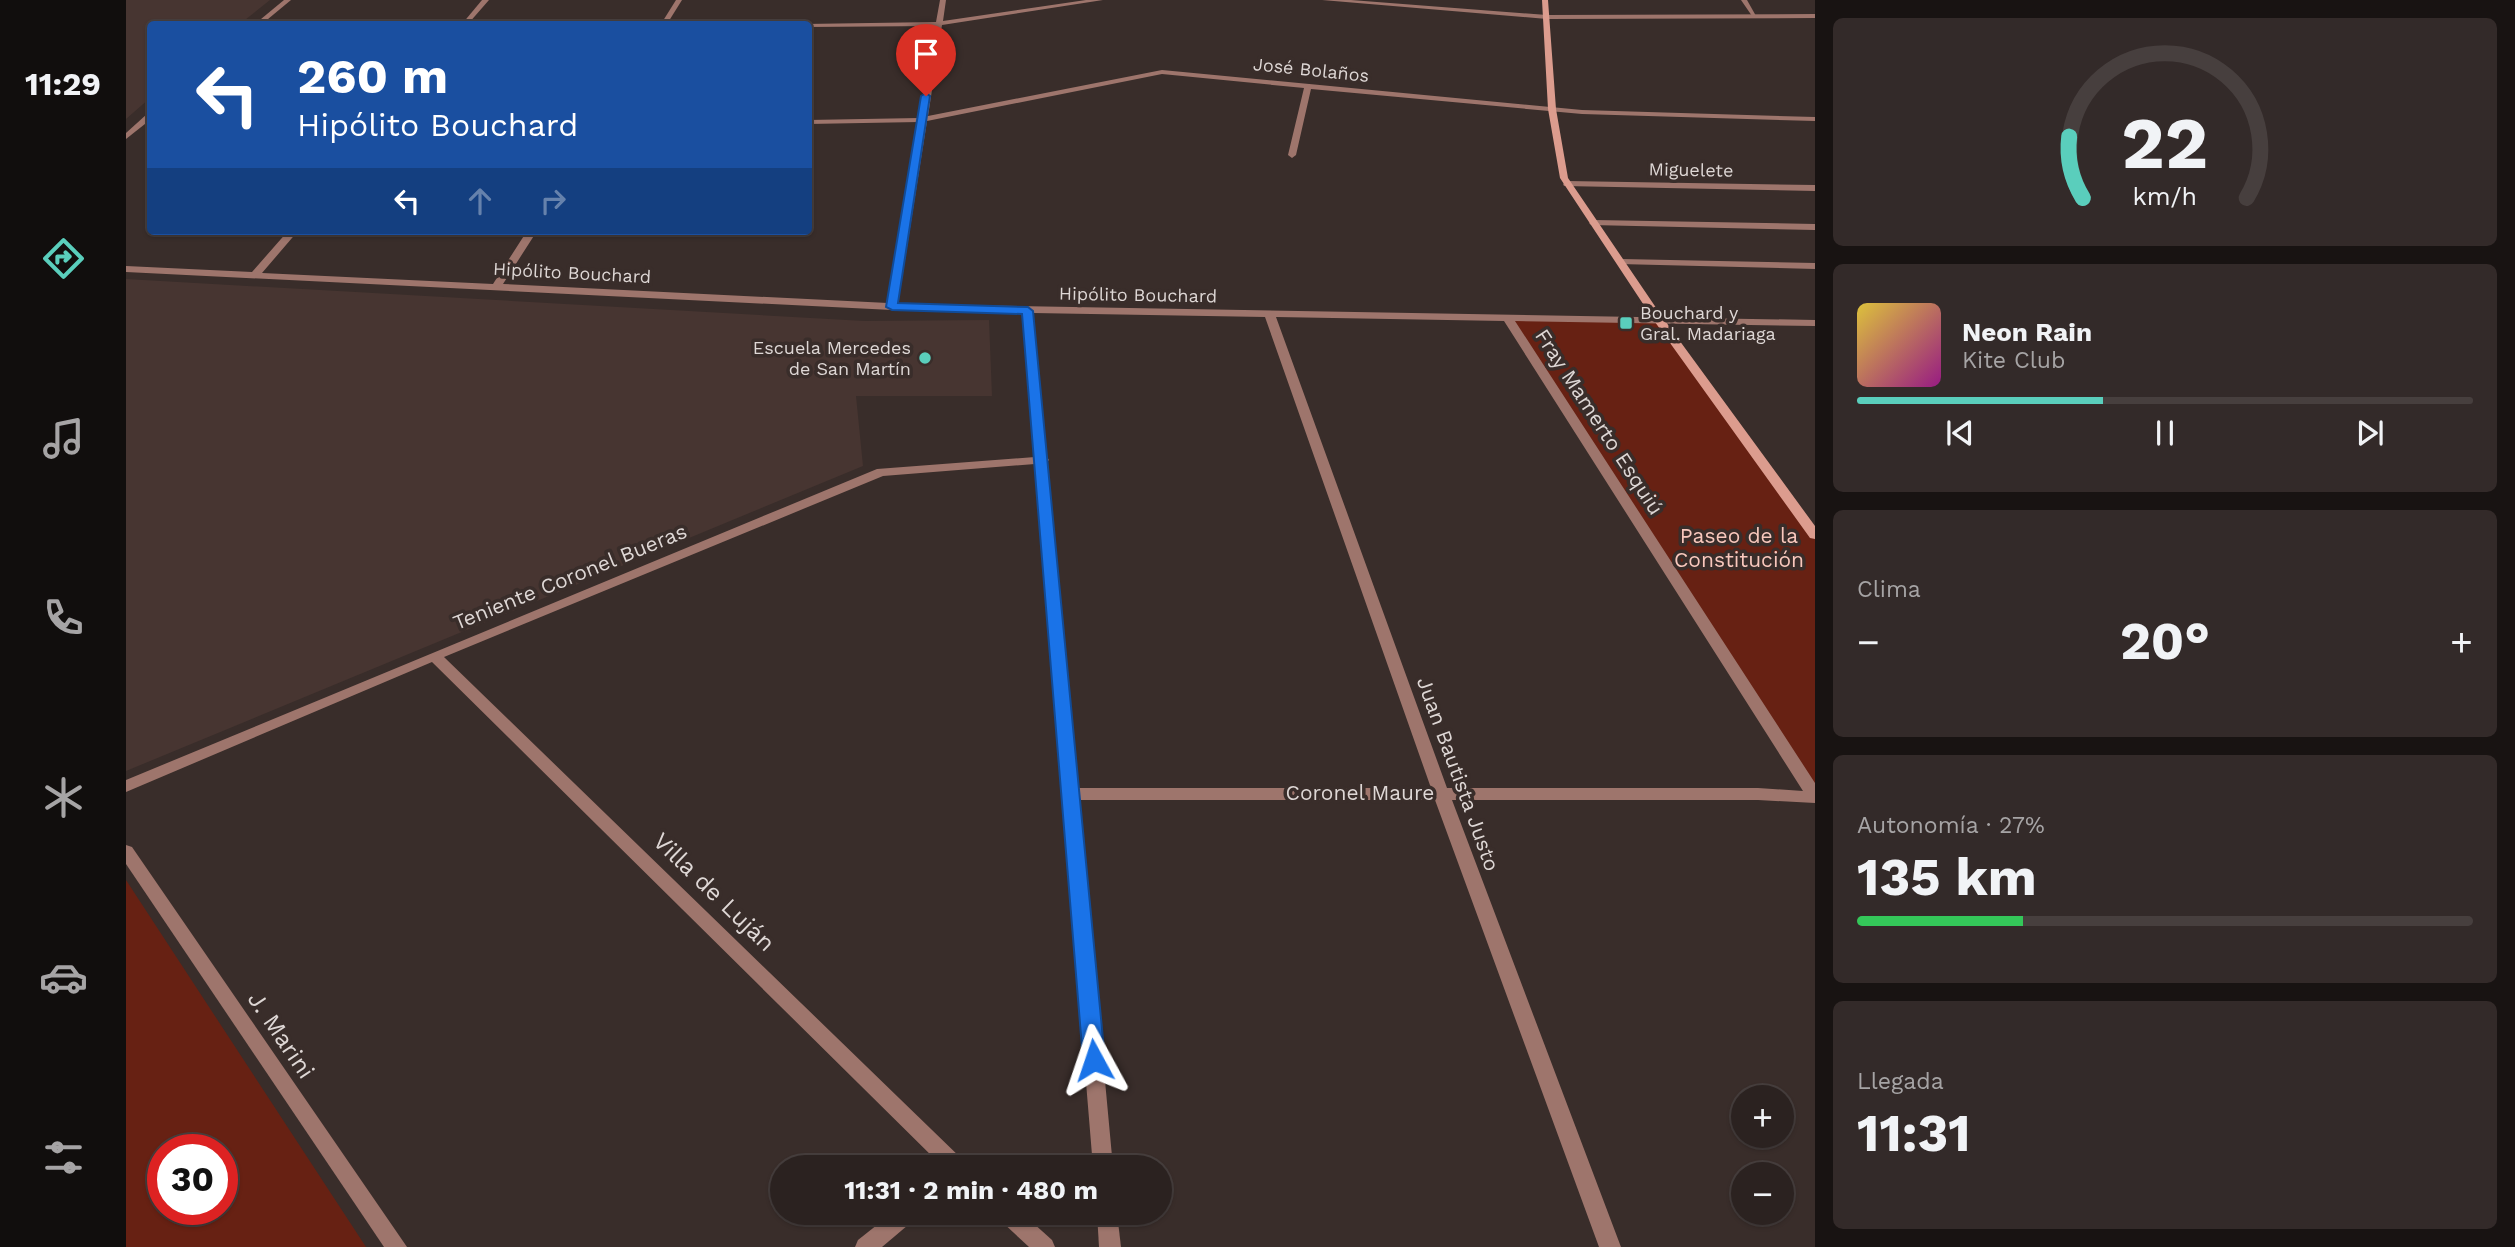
<!DOCTYPE html>
<html lang="es">
<head>
<meta charset="utf-8">
<style>
	:root { --surface:#2b2220; --page:#332a29; --text:#f1f3f6; --muted:#a6a4a5; --line:#473f3e; --accent:#5acebc }
	body { margin:0; font-family:"Work Sans",sans-serif; background:var(--page); color:var(--text); height:100vh; display:flex; flex-direction:column; font-size:26px; white-space:nowrap }
	* { box-sizing:border-box; margin:0 }
	p { font-size:23px; color:var(--muted) }
	.icon { flex:none; width:38px; height:38px; fill:none; stroke:currentColor; stroke-width:2; stroke-linecap:round; stroke-linejoin:round }
	.map { position:relative; flex:1; overflow:hidden }
	.panel { display:flex; flex-direction:column; gap:18px; padding:18px; background:#181312; width:700px }
	.panel>* { flex:none }
	.guide { position:absolute; left:21px; top:21px; width:665px; height:214px; border-radius:7px; box-shadow:0 2px 5px #0004,0 0 0 2px var(--line); background:#1a4fa0; color:#fff; overflow:hidden }
	.controls { position:absolute; left:1605px; top:1085px; display:grid; gap:14px }
	.controls a { display:grid; place-items:center; width:63px; height:63px; border-radius:50%; background:var(--surface); box-shadow:0 2px 5px #0004,0 0 0 2px var(--line); font-size:35px }
	.speed { position:absolute; left:21px; top:1134px; display:flex; gap:14px; font-size:35px; font-weight:700; text-align:center }
	.speed>* { display:grid; place-content:center; width:91px; height:91px; border-radius:50%; background:var(--surface); box-shadow:0 2px 5px #0004,0 0 0 2px var(--line); line-height:1 }
	.speed .limit { border:10px solid #d22; background:#fff; color:#111 }
	.pin { position:absolute; display:grid; place-items:center; width:60px; height:60px; color:#fff; margin:-72px -30px; border-radius:50% 50% 50% 0; rotate:-45deg; box-shadow:0 0 7px #0007 }
	.pin .icon { rotate:45deg }
	.me { position:absolute; width:77px; margin:-38px; rotate:355deg; stroke-linejoin:round; filter:drop-shadow(0 0 5px #0008) }
	.turn { display:flex; align-items:center; gap:24px; height:147px; padding:0 35px; font-size:32px }
	.turn .icon { width:91px; height:91px; stroke-width:2.5 }
	.turn b { display:block; font-size:49px; line-height:60px }
	.lanes { display:flex; align-items:center; height:66px; padding:0 35px; background:#0003; justify-content:center; gap:35px; direction:ltr }
	.lanes .off { opacity:.35 }
	.big { font-size:52px; font-weight:700; line-height:1.1 }
	.panel .widget { flex:1; display:flex; flex-direction:column; justify-content:center; gap:10px; min-width:0; padding:0 24px; border-radius:10px; background:var(--page) }
	.panel .dial { align-items:center; gap:0 }
	.dial svg { height:182px; overflow:visible; fill:none; stroke:var(--line); stroke-width:7; stroke-linecap:round; text-anchor:middle }
	.dial text { fill:var(--text); stroke:none }
	.song { display:flex; align-items:center; gap:21px }
	.cover { width:84px; height:84px; border-radius:10px; background:linear-gradient(135deg,hsl(50 70% 55%),hsl(310 70% 35%)) }
	.played { height:7px; border-radius:4px; background:linear-gradient(90deg,var(--accent) 40%,var(--line) 40%) }
	.keys { display:flex; justify-content:space-around; direction:ltr }
	.heat { display:flex; justify-content:space-between; align-items:center; font-size:38px; direction:ltr }
	.charge { height:10px; border-radius:5px; background:linear-gradient(90deg,#34c759 27%,var(--line) 0) }
	.trip { position:absolute; left:644px; top:1155px; width:402px; height:70px; border-radius:35px; background:var(--surface); box-shadow:0 2px 5px #0004,0 0 0 2px var(--line); font-weight:700; line-height:70px; text-align:center }
	main { display:flex; flex:1; min-height:0 }
	.tab-bar { display:flex; flex-direction:column; width:126px; justify-content:space-around; align-items:center; background:#110e0d; color:var(--muted) }
	.tab-bar .icon { width:49px; height:49px }
	.tab-bar .current { color:var(--accent) }
	.tab-bar b { font-size:32px; color:var(--text) }
	.map>svg:first-child { display:block }
	.built { fill:#473531 }
	.green { fill:#672113; fill-rule:evenodd }
	.lines { fill:none; stroke-linecap:round; stroke-linejoin:round }
	.service { fill:#9e756c; fill-rule:evenodd }
	.minor { fill:#9e756c; fill-rule:evenodd }
	.tertiary { fill:#9e756c; fill-rule:evenodd }
	.secondary { fill:#dc9c8e; fill-rule:evenodd }
	.route { fill:#1a73e8; stroke:#114b97; stroke-width:2 }
	.poi-dot { fill:#5acebc; stroke:#392d2a; stroke-width:2.5 }
	.labels { text-anchor:middle; stroke-width:7; stroke-linejoin:round; paint-order:stroke }
	.far-street-label { font-size:18px; fill:#ded7d5; stroke:#392d2a }
	.far-poi-label { font-size:18px; fill:#ded7d5; stroke:#392d2a; text-anchor:start }
	.street-label { font-size:21px; fill:#ded7d5; stroke:#392d2a }
	.park-label { font-size:21px; fill:#f9c8bd; stroke:#392d2a }
	.near-street-label { font-size:24px; fill:#ded7d5; stroke:#392d2a }
</style>
</head>
<body>
<main>
<nav class="tab-bar">
<b>11:29</b>
<svg class="icon current" aria-label="directions" viewBox="0 0 24 24"><path d="M12 3l9 9-9 9-9-9zM9 14v-3h6M13 9l2 2-2 2"/></svg>
<svg class="icon" aria-label="music" viewBox="0 0 24 24"><path d="M9 18V5l10-2v13"/><circle cx="6" cy="18" r="3"/><circle cx="16" cy="16" r="3"/></svg>
<svg class="icon" aria-label="phone" viewBox="0 0 24 24"><path d="M5 4h4l2 5-3 2q2 4 5 5l2-3 5 2v4C11 20 4 13 5 4z"/></svg>
<svg class="icon" aria-label="climate" viewBox="0 0 24 24"><path d="M12 3v18M4 7l16 10M4 17L20 7"/></svg>
<svg class="icon" aria-label="car" viewBox="0 0 24 24"><path d="M5 17H2v-5l4-1 3-4h7l3 4 3 1v5h-3M9 17h6M6 11h13"/><circle cx="7" cy="17" r="2"/><circle cx="17" cy="17" r="2"/></svg>
<svg class="icon" aria-label="filters" viewBox="0 0 24 24"><path d="M4 7h16M4 17h16"/><circle cx="9" cy="7" r="2"/><circle cx="15" cy="17" r="2"/></svg>
</nav>
<div class="map">
<svg width="1689" height="1247" viewBox="0 0 1689 1247">
	<rect width="100%" height="100%" fill="#392d2a"/>
	<g class="built">
		<path d="M0,0H144L114,24H24V98L0,119Z"/>
		<path d="M0,279L738,321L863,320L866,396H730L737,466L0,771Z"/>
	</g>
	<g class="green">
		<path d="M1381,317L1533,320L1689,535V796Z"/>
		<path d="M0,880L240,1247H0ZM37,1150H96V1209H37Z"/>
	</g>
	<g class="lines">
		<g class="service">
			<path d="M1615,0H1621L1630,16H1626Z"/>
			<path d="M1468,220L1689,224V230L1465,225L1463,223Z"/>
			<path d="M1496,259L1689,263V269L1493,264L1491,262Z"/>
		</g>
		<g class="minor">
			<path d="M356,0H363L342,24H336Z"/>
			<path d="M550,0H556L541,24H535Z"/>
			<path d="M814,0H820L817,21L960,0H977L816,25L802,116L1036,70L1456,110L1689,117V121L1456,114L1185,89L1170,155L1166,158L1162,155L1178,88L1036,74L801,121L772,304L1689,320V326L1389,321L1689,783V803L1632,800H1326L1495,1247H1473L1309,800H953L987,1167H967L909,464L757,476L318,657L838,1161L841,1167H817L306,662L0,792V780L751,469L909,457L897,313L766,310L0,272V266L126,272L162,231H172L136,273L367,284L401,231H411L377,284L762,303L793,122L682,124V120L793,118L809,26L682,27V24H679L810,22ZM907,313L1139,317L1305,788H952L921,462L923,460L921,457ZM1150,317L1378,321L1677,791L1632,788H1321Z"/>
			<path d="M1196,0H1225L1421,15L1689,14V18L1421,19Z"/>
			<path d="M1441,181L1689,185V191L1438,186L1437,184Z"/>
			<path d="M0,845L6,847L281,1247H258L0,864Z"/>
			<path d="M766,1213H791L788,1220L756,1247H729L732,1240Z"/>
			<path d="M871,1213H896L926,1240L929,1247H903L874,1220Z"/>
			<path d="M971,1213H991L995,1247H973Z"/>
		</g>
		<g class="tertiary">
			<path d="M158,0H165L136,24H129Z"/>
			<path d="M21,114H24V120L0,139V133Z"/>
		</g>
		<path class="secondary" d="M1416,0H1422L1430,109L1442,178L1537,318L1689,526V539L1684,538L1529,322L1434,178L1422,109Z"/>
	</g>
	<path class="route" d="M800,93L804,96L772,303L902,307L907,311L979,1060L976,1067L968,1070L961,1067L957,1060L896,314L766,310L760,307L795,96Z"/>
	<g class="poi-dot">
		<rect x="1493" y="316" width="14" height="14" rx="3.5"/>
		<circle cx="799" cy="358" r="7"/>
	</g>
	<g class="labels">
		<g class="far-street-label">
			<text transform="translate(1185 70) rotate(6)" y="6">José Bolaños</text>
			<text transform="translate(1565 170) rotate(1)" y="6">Miguelete</text>
			<text transform="translate(446 273) rotate(3)" y="6">Hipólito Bouchard</text>
			<text transform="translate(1012 295) rotate(1)" y="6">Hipólito Bouchard</text>
		</g>
		<g class="far-poi-label">
			<text x="1514" y="319">Bouchard y<tspan x="1514" dy="21">Gral. Madariaga</tspan></text>
			<text x="785" y="354" text-anchor="end">Escuela Mercedes<tspan x="785" dy="21">de San Martín</tspan></text>
		</g>
		<g class="street-label">
			<text transform="translate(1473 422) rotate(57)" y="7">Fray Mamerto Esquiú</text>
			<text transform="translate(444 577) rotate(-22)" y="7">Teniente Coronel Bueras</text>
			<text transform="translate(1332 774) rotate(70)" y="7">Juan Bautista Justo</text>
			<text x="1234" y="800">Coronel Maure</text>
		</g>
		<g class="park-label">
			<text x="1613" y="543">Paseo de la<tspan x="1613" dy="24">Constitución</tspan></text>
		</g>
		<g class="near-street-label">
			<text transform="translate(588 892) rotate(44)" y="8">Villa de Luján</text>
			<text transform="translate(155 1035) rotate(56)" y="8">J. Marini</text>
		</g>
	</g>
</svg>
<div class="controls">
<a>+</a>
<a>−</a>
</div>
<div class="speed"><div class="limit">30</div></div>
<div class="pin" style="left:800px;top:96px;background:#d93025"><svg class="icon" aria-label="arrive" viewBox="0 0 24 24"><path d="M6 21V4h12l-3 4 3 4H6"/></svg></div>
<svg class="me" style="left:968px;top:1060px" viewBox="-20 -20 40 40"><path d="M0-17L14 15 0 8-14 15z" fill="#1a73e8" stroke="#fff" stroke-width="4"/></svg>
<div class="trip">11:31 · 2 min · 480 m</div>
<div class="guide">
<div class="turn"><svg class="icon" aria-label="left" viewBox="0 0 24 24"><path d="M17 20v-9H6M10 6l-5 5 5 5"/></svg><div><b>260 m</b>Hipólito Bouchard</div></div>
<div class="lanes"><svg class="icon" aria-label="left" viewBox="0 0 24 24"><path d="M17 20v-9H6M10 6l-5 5 5 5"/></svg><svg class="icon off" aria-label="ahead" viewBox="0 0 24 24"><path d="M12 20V5M6 11l6-6 6 6"/></svg><svg class="icon off" aria-label="right" viewBox="0 0 24 24"><path d="M7 20v-9h11M14 6l5 5-5 5"/></svg></div>
</div>
</div>
<section class="panel">
<div class="widget dial"><svg viewBox="0 0 100 80">
<path d="M14 69A42 42 0 1 1 86 69"/>
<path d="M14 69A42 42 0 0 1 8 42" stroke="#5acebc"/>
<text x="50" y="56" font-size="32" font-weight="700">22</text>
<text x="50" y="72" font-size="11">km/h</text>
</svg></div>
<div class="widget">
<div class="song"><i class="cover"></i><div><b>Neon Rain</b><p>Kite Club</p></div></div>
<div class="played"></div>
<div class="keys"><svg class="icon" aria-label="previous" viewBox="0 0 24 24"><path d="M18 5L8 12l10 7zM5 5v14"/></svg><svg class="icon" aria-label="pause" viewBox="0 0 24 24"><path d="M8 5v14M16 5v14"/></svg><svg class="icon" aria-label="next" viewBox="0 0 24 24"><path d="M6 5l10 7-10 7zM19 5v14"/></svg></div>
</div>
<div class="widget"><p>Clima</p>
<div class="heat"><a>−</a><b class="big">20°</b><a>+</a></div>
</div>
<div class="widget"><p>Autonomía · 27%</p><b class="big">135 km</b><div class="charge"></div></div>
<div class="widget"><p>Llegada</p><b class="big">11:31</b></div>
</section>
</main>
</body>
</html>
